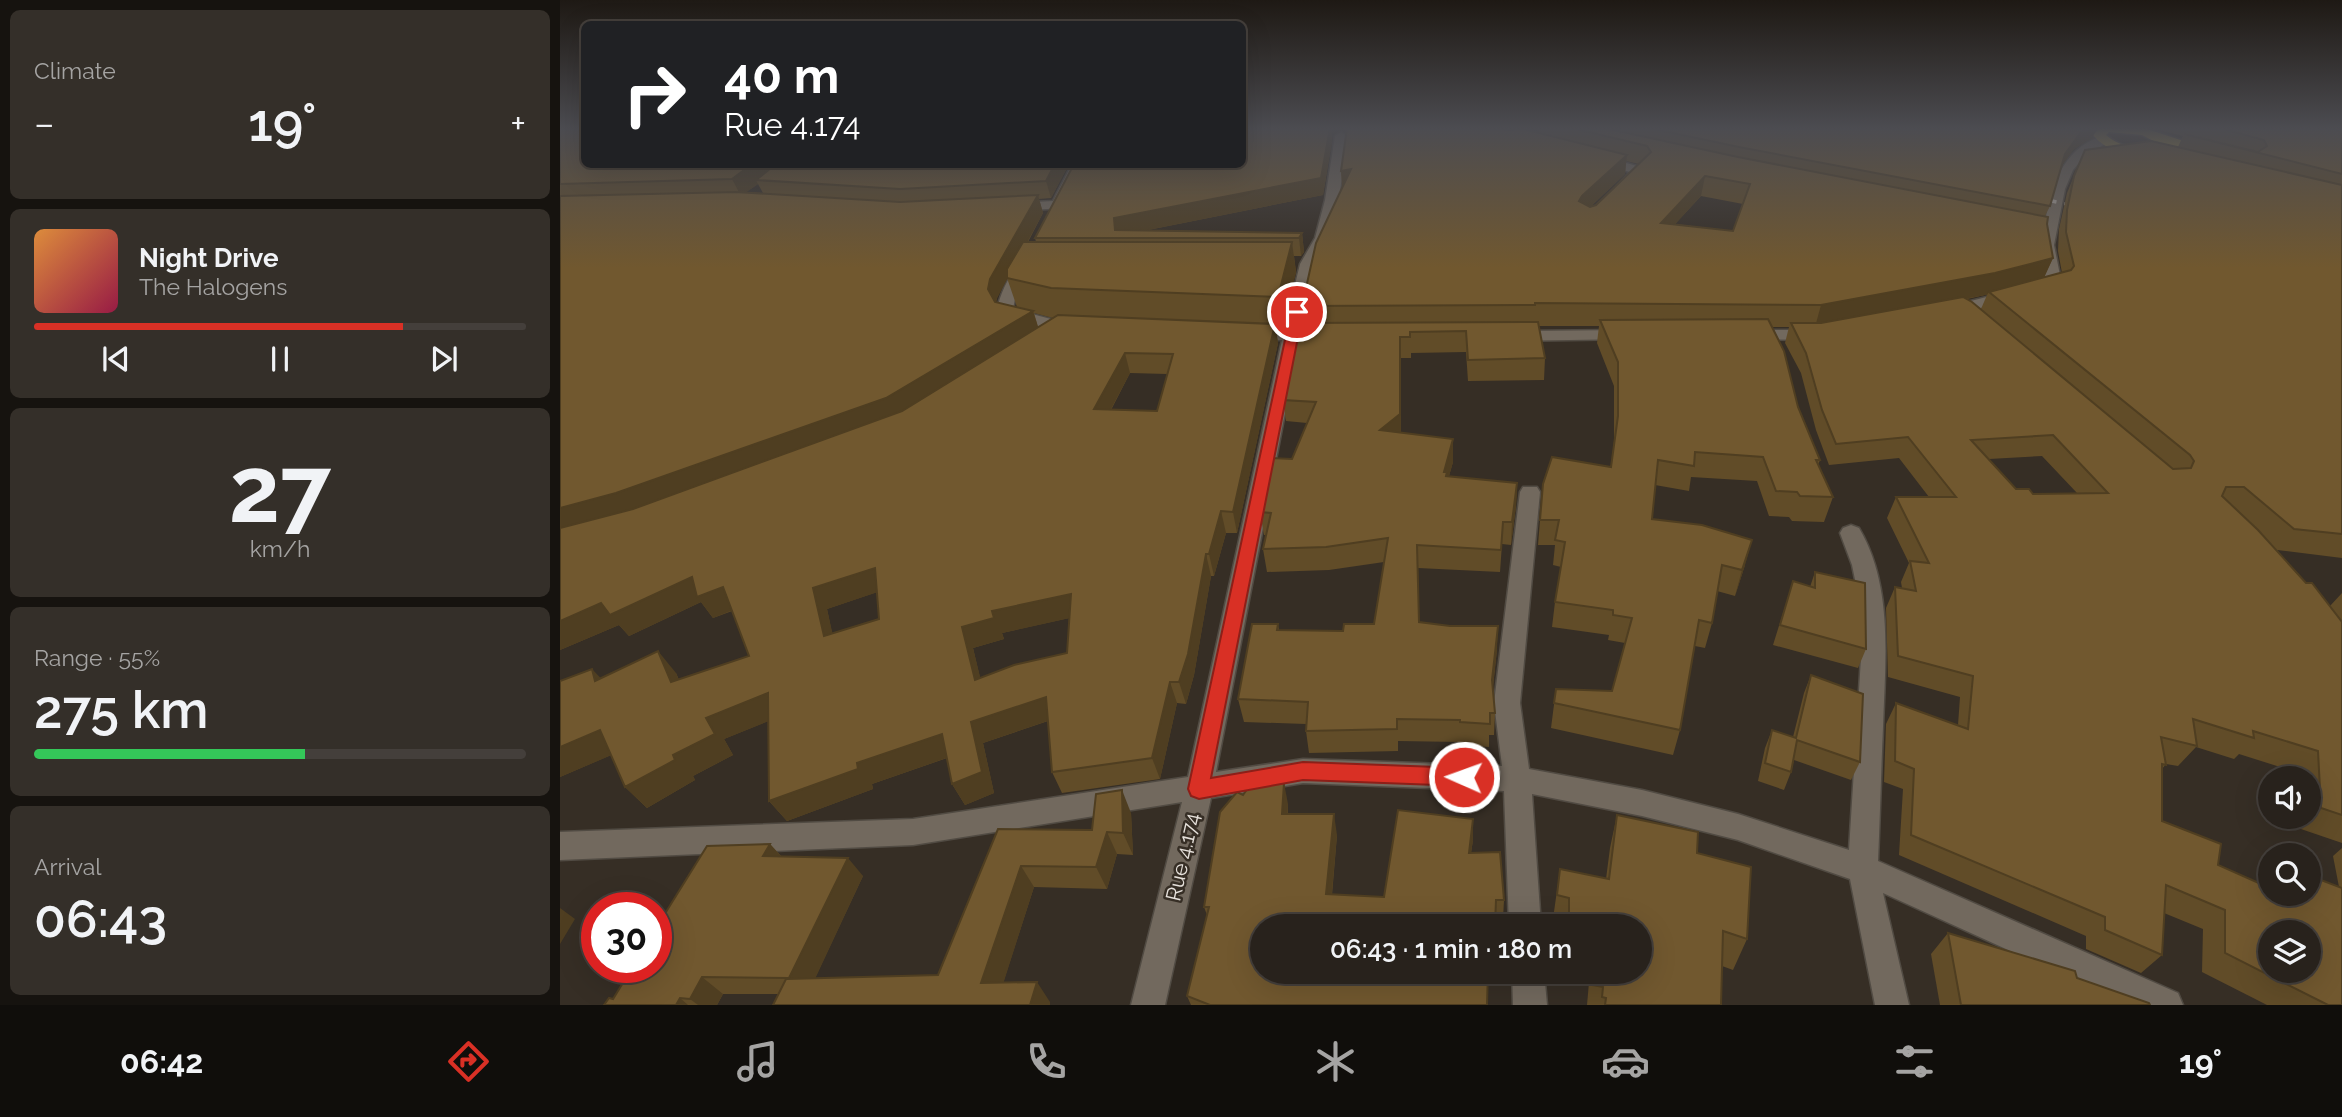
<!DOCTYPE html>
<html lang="en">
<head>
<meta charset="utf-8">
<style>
	:root { --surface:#28221c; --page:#342f29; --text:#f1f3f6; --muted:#a5a4a3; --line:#443f3b; --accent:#d93025 }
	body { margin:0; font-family:Raleway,sans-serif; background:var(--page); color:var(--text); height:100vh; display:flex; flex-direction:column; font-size:26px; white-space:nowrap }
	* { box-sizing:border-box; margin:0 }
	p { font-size:23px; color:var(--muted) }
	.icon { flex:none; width:38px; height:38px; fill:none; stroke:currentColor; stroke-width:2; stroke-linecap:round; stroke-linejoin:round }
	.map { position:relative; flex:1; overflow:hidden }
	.panel { display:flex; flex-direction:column; gap:10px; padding:10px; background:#16130f; width:560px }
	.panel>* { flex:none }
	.banner { position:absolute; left:21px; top:21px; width:665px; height:147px; border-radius:10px; box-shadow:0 7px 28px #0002,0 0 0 2px var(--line); background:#202124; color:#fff; overflow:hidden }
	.tools { position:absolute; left:1698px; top:766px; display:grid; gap:14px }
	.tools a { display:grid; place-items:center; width:63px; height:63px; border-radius:50%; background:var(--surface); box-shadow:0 7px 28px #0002,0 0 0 2px var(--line); font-size:35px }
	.speed { position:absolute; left:21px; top:892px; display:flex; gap:14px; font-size:35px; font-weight:700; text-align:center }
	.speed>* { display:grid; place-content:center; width:91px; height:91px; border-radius:50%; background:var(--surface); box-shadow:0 7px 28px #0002,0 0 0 2px var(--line); line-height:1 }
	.speed .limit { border:10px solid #d22; background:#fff; color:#111 }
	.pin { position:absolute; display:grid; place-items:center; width:60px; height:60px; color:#fff; margin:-30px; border:4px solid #fff; border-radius:50%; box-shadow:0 2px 7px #0007 }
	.me { position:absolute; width:77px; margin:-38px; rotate:272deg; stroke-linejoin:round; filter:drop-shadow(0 0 5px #0008) }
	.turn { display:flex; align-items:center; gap:24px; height:147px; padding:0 28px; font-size:32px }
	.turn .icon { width:91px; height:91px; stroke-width:2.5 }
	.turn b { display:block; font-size:49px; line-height:60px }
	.big { font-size:52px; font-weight:600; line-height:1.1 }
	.panel .tile { flex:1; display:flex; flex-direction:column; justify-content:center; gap:10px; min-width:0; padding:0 24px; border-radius:10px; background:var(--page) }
	.panel .dial { align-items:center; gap:0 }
	.dial b { font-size:91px; line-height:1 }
	.song { display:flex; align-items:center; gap:21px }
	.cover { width:84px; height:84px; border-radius:10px; background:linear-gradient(135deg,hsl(30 70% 55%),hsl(340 70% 35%)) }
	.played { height:7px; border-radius:4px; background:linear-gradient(90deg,var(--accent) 75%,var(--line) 75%) }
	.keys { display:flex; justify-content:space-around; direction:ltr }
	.heat { display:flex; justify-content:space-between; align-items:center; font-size:38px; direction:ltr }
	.charge { height:10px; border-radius:5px; background:linear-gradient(90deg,#34c759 55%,var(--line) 0) }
	.trip { position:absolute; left:690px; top:914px; width:402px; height:70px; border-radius:35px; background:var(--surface); box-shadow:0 7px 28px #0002,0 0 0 2px var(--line); font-weight:600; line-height:70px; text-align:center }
	.tab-bar { display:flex; height:112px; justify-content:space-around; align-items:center; background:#100e0b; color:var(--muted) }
	.tab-bar .icon { width:49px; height:49px }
	.tab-bar .selected { color:var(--accent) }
	.tab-bar b { font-size:32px; color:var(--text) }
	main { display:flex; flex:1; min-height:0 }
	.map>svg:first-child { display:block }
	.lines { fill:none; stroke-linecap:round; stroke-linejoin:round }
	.minor-casing { stroke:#514b43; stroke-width:3 }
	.highway-casing { stroke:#514b43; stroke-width:3 }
	.minor { fill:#72695e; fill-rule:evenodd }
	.highway { fill:#ba9f39; fill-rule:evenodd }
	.rail { stroke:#a8a19a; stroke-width:3.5; stroke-dasharray:8 8; stroke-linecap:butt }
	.wall { fill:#614c28; fill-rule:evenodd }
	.shaded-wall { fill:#4f3e21 }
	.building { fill:#71582f; stroke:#4f3e21; stroke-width:2; fill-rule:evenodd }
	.route { fill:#d93025; stroke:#8d1f18; stroke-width:2 }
	.labels { text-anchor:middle; stroke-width:5; stroke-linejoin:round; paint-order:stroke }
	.street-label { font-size:21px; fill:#e6e1db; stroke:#362e25 }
</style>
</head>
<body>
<main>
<section class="panel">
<div class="tile"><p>Climate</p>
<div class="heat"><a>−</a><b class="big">19°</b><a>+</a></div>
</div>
<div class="tile">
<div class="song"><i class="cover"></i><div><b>Night Drive</b><p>The Halogens</p></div></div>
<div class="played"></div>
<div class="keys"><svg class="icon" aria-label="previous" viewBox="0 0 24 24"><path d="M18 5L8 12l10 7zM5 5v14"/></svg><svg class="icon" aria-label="pause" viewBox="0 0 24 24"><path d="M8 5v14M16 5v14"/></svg><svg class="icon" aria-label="next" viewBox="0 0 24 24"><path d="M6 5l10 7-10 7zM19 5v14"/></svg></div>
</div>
<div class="tile dial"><b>27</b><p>km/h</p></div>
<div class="tile"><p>Range · 55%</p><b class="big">275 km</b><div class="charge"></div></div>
<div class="tile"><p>Arrival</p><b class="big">06:43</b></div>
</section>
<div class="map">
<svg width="1782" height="1005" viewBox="0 0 1782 1005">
	<rect width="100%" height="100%" fill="#362e25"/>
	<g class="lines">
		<g class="minor-casing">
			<g id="minor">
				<path d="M781,132L787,136L779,200L769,238L756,264L741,330L764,331L773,336L764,341L739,340L656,772L743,759L942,766L934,703L960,492L963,487H977L980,492L960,703L969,769L1082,790L1178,814L1289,850L1301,658L1300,604L1292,565L1280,533L1283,528L1291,525L1299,528C1334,587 1325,662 1323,727C1321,772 1320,816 1318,861L1618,993L1623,1005H1569L1323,893L1349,1005H1315L1290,879L1178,840L1082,816L972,794L981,926H949L944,791L743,783L651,798L605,1005H571L622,802L353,845L0,860V832L353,819L628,777L722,340L688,339L680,334L688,329L724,330L740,264L755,238L765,200L775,136Z"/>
				<path d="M1542,136L1548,140L1546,143L1520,162L1513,170L1505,189L1494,245L1502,285L1500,288L1389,316L1383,314L1381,311L1383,308L1486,282L1480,245L1482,236L1456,230L1454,227L1461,223L1484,227C1491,189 1500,150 1542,136Z"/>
				<path d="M1038,155L1084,168L1086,171L1069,189H1059L1057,186L1070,172L1033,162V156Z"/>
				<path d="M512,164H525L503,208L454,211L447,207L454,203L493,201Z"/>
				<path d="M465,262L473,267L455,299L453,309L506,323L508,327L506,331L500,332L443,319L437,309C440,295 451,267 465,262Z"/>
				<path d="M1065,330L1073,335L1071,339L954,341L945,336L954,331Z"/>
				<path d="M1188,330H1254L1262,335L1254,340L1182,339L1180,335Z"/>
				<path d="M952,971H984L987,1005H953Z"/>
			</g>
		</g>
		<g class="highway-casing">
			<path id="highway" d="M1540,128H1584L1654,151L1648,155L1615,146L1613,151C1587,160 1552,158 1533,135ZM1549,132L1582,135L1603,146C1583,152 1561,148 1546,135Z"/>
		</g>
		<use href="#minor" class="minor"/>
		<use href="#highway" class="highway"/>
		<path class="rail" d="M1473,197L1525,208"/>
	</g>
	<g class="wall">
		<path d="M0,128L24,164H509L491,198L479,199L483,213L468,242H476L475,238L682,128H969L967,129L978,132L979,128H1537L1532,138L1514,149L1501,166L1490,206L1485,216L1493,258L1484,277L1502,273L1498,251L1499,229L1507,193L1525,150L1618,147L1623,136L1592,128H1782V558L1717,550L1746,583L1770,606L1782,593V843L1738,828V817H1748V779H1736V772L1679,754L1674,759L1636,747L1618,766L1606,764L1602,769V821L1658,865L1710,894H1748L1779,887L1773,856L1782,848V1005H1707L1642,972L1643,929L1604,913L1602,955L1581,973L1526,949V936L1339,855L1343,789L1324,782L1326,724L1336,703L1398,725L1400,697L1328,677L1326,608L1335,587L1342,588L1341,582L1349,563L1327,518L1336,497H1369L1339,458L1269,465L1256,430L1241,373L1225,343L1229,327H1212L1238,407L1260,460L1258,465L1273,497L1264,522L1232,521L1229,517L1209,516L1197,481L1131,477L1129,491L1095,485L1092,519L1185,565L1175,596L1157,591L1152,623L1145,648L1135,646L1120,730L1113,755L991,728L996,689L1052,691L1065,643L1048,640L1049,635L992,627L995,602L1001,567L993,565L995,545H978L983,484L1051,467L1054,441V386L1037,343L1039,326H979L985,358L984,380L908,381L906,352L851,353V358H840L841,433L893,462L889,476L957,483L956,506L951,545L942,544L940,572L858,568L859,622L937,649L933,687L935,713L934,735H929V747L900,745V742L838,741V751L749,753L746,731V724L684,722L678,699L718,624L719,630L783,631L814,624L824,562L769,570L707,572L703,549L706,535H704L700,512L732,459L747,423L726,421L723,400L744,323L742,306L782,187L781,171L787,129L771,128L772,141L763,195L588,230L742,233L744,252L741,256H734L736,272L722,328H716L718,343L677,533H666L654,576H651L634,675L626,704L617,703L600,779L502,793L492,772L488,721L423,743L434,793L405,805L392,784L387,758L312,784L313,789L227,821L209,801L208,721L164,739L173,755L133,776L135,780L87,808L65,787L51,755L0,777V681L116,673L119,680L189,656L172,611L153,618L141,602L69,636L59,625L0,650ZM1066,161L1079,164L1036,205L1031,206L1065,174ZM198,184L203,193L186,192ZM1141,196L1183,204L1173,231L1115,224ZM447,278L457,307L436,302L437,298ZM1425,295H1427L1421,309L1407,299ZM474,313L493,318L478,327ZM570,373L607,374L597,411L551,410ZM1482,456L1517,493L1473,494L1456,489L1429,459ZM317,592L319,619L272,633L267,609ZM509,618L507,653L420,678L413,648L444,639L442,633Z"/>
		<path d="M1255,572L1306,649L1298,668L1213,645L1233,581L1250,587Z"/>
		<path d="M1251,675L1300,762L1291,780L1234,760L1231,772L1224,790L1198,781L1205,748L1212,730L1233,737L1244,693Z"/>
		<path d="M683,795L728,804V814L777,835L772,895L824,897L913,840L911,853L944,900L943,919L936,920L702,971H934L933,980H928L927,1005H631L627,996L647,915L644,907Z"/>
		<path d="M571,813L573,855L557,854L547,889L474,887L443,983L490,1002L218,994H163L157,1005H44L53,999L210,844L221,856L303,876L255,978L378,975L438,829L532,830Z"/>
		<path d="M1057,815L1137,853L1187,939L1173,970L1162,966L1161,1005H1027L1030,971H1080V926H992L1000,869L1046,879L1050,848Z"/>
		<path d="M1388,933L1517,978L1590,1005H1380L1371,954Z"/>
	</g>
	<g class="shaded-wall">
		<path d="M771,128L772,141L763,195L558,236L555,230L554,218Z"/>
		<path d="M948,128H969L957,135L948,136Z"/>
		<path d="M1529,128H1537L1532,138L1514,149L1498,171L1505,154L1521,132Z"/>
		<path d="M1067,155L1065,174L1020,217L1019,201L1022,196Z"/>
		<path d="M192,164H223L196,180L198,184L181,196L172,179Z"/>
		<path d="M495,164H509L491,198L486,181Z"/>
		<path d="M791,169L783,191L781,171Z"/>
		<path d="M1145,176L1141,196L1097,244L1101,223Z"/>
		<path d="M478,195L483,213L437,298L434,308L428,289L430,279Z"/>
		<path d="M742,233L744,252L741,256L739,238Z"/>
		<path d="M732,242L736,272L722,328L718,297Z"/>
		<path d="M1493,258L1483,280L1429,292L1427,295H1425L1255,327L1261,305Z"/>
		<path d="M473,311L479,330L336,419L0,534V508Z"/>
		<path d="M715,324L718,343L677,533L673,512Z"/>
		<path d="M840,337V358L841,436L820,430Z"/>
		<path d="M565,353L570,373L540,430L534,409Z"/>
		<path d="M893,439V462L887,483L884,472Z"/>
		<path d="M957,483L956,506L951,545L952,522Z"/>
		<path d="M661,511L666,533L654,576L649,554Z"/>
		<path d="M1192,540L1185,565L1175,596L1182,570Z"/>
		<path d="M646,554L651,576L634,675L626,704L619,682Z"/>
		<path d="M315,568L327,589L267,609L278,658L264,636L253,588Z"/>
		<path d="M132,577L163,587L178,608L153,618L141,602L69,636L59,625L0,650V621L41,603Z"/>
		<path d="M511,594L519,616L442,633L444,639L413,648L426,701L415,680L402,627L432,611Z"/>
		<path d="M938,626L937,649L931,703L932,680Z"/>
		<path d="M98,651L116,673L129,704L111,682Z"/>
		<path d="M32,669L52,690L35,681Z"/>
		<path d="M610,682L617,703L600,779L592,758Z"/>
		<path d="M208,693L224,715L164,739L173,755L133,776L135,780L87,808L65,787L113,755L146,718Z"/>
		<path d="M486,697L496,718L423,743L434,793L405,805L392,784L411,722Z"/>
		<path d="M40,730L61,751L0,777V747Z"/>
		<path d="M382,734L395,755L312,784L313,789L227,821L209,801L297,763Z"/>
		<path d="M724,783L728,804L727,835L722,814Z"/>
		<path d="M562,790L571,813L573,855L563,833Z"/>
		<path d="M774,814L777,835L770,914L766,894Z"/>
		<path d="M913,819V840L908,873L909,853Z"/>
		<path d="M547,832L557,854L547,889L536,867Z"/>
		<path d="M210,844L227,863L203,856Z"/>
		<path d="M288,858L303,876L248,994L229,978Z"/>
		<path d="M461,866L474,887L437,1003L421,983Z"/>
		<path d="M0,908L15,919L0,944Z"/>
		<path d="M142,977L163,994L157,1005H138L130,999Z"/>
		<path d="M477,982L490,1002V1005H470Z"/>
		<path d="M120,998L128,1005H116Z"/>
	</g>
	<g class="building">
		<path d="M0,128H24V164H192L172,179L0,184Z"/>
		<path d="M682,128H770L761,178L554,218L555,230L742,233L739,238H475L514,164H682Z"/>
		<path d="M787,128H891L949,130L963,129L1067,155L1022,196L1019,201L1030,207L1036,205L1091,152L1087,146L1012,128H1044L1178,157L1488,217L1487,224L1493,258L1435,273L1261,305L975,303V305L742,306L756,243L791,169L781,171ZM1145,176L1190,184L1173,231L1101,223Z"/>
		<path d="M1089,128H1529L1521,132L1505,154L1490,206L1179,147Z"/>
		<path d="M1660,128H1782V174L1624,134L1698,152L1707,146L1704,140Z"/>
		<path d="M1591,141L1782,185V534L1734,529L1684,487H1666L1662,496L1698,530L1746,583H1752L1782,622V815L1761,808L1758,751L1693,731L1694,738L1633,719L1637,746L1601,737L1606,765L1602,764V821L1661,844L1658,865L1710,888V894H1725L1741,901V894H1748V875L1782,888V1005H1768L1665,953V910L1606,885L1602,955L1545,930V917L1351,835L1354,769L1335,761L1336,703L1408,729L1413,676L1338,656L1335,587L1356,591L1350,561L1369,563L1336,497H1396L1348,437L1276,444L1262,410L1246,353L1231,323H1261L1403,297L1412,302L1613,469L1631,468L1634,461L1630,455L1429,292L1511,270L1514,266L1506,232L1507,210L1514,176L1525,150ZM1493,435L1548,493L1473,494L1469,489H1456L1411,440ZM1710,933H1748V971H1710Z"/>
		<path d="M216,164H495L486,181L340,189L196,180Z"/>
		<path d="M176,192L340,202L478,195L430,279L428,289L435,302L473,311L326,398L56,493L0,508V196Z"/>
		<path d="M463,242H732L718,297L491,288L447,278V269Z"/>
		<path d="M498,315L715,324L673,512L661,511L649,554H646L628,654L619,682H610L592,758L492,772L486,697L411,722L422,772L392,784L382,734L297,763L298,769L209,801L208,693L146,718L155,734L113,755L115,760L65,787L40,730L0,747V681L32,669L35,681L98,651L111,682L189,656L163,587L137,597L132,577L50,615L41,603L0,621V528L73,509L342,411ZM565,353L613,354L597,411L534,409ZM315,568L319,619L264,636L253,588ZM511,594L507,653L454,665L415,680L402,627L434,618L432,611Z"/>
		<path d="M1208,319L1224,351L1238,407L1260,460H1256L1273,497L1240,496L1237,492L1216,491L1203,457L1135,452L1134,466L1098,460L1092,519L1142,525L1192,540L1182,570L1162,565L1152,623L1139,620L1120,730L994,703L996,689L1052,691L1072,618L1053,615V610L995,602L1005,542L995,540L999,520H980L983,484L992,457L1051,467L1058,416V362L1040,320Z"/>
		<path d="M978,322L985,358L908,360L906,331L850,332V337H840V414L820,430L893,439L884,472H887L886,476L957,483L952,522H943L941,550L857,545L859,622L890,626H938L932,680L935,713H930V724L900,722V720L837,719V729L746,731L748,702L678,699L692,624H718L717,630L783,631L784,624H814L828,538L766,547L703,549L711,513L700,512L711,458L732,459L756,402L723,400L739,323Z"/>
		<path d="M1255,572L1305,583L1306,649L1220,625L1233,581L1255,588Z"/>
		<path d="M1251,675L1303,694L1300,762L1237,740L1231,772L1205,763L1212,730L1236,738Z"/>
		<path d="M724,783L722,814H774L766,894L824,897L838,810L913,819L909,853L940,852L944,900H936L935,926H702V971H928L927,1005H650L627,996L649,907H644L660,812L677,792L683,795L690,785Z"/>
		<path d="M562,790L563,833L547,832L536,867L461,866L421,983L477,982L470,1005H213L226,979L378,975L438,829L532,830L536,794Z"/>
		<path d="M1057,815L1138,832L1137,853L1191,867L1187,939L1163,931L1161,1005H1045L1046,998L1042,997L1043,987L1032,985L1034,971H1080V926H1009V898L997,895L1000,869L1049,879Z"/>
		<path d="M210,844L203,856L288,858L229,978L142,977L130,999L120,998L116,1005H44L49,998L53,999L72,968H96V928L147,846Z"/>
		<path d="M1388,933L1515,971L1517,978L1589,1003L1590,1005H1401Z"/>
	</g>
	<linearGradient id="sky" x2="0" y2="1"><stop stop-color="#1e1914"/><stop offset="0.48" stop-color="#4c4c51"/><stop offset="1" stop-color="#4c4c51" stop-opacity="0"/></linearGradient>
	<rect width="1782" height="268" fill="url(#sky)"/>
	<path class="route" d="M737,309L743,312L651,778L743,762L904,768L911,771L914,777L911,783L904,786L743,780L639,799L631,796L628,789L731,312Z"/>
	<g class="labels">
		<g class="street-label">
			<text transform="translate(623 857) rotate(-77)" y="7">Rue 4.174</text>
		</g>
	</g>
</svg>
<div class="tools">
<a><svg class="icon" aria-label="sound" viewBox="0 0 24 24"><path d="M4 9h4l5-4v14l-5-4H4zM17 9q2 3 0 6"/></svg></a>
<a><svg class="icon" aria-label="search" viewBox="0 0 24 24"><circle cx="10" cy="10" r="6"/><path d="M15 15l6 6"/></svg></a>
<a><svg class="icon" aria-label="layers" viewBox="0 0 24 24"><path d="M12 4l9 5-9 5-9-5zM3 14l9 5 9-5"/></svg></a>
</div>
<div class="speed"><div class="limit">30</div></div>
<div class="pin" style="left:737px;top:312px;background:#d93025"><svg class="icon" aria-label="arrive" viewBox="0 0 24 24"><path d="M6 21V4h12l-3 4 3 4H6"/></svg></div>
<svg class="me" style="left:904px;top:777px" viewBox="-20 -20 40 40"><circle r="17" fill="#d93025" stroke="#fff" stroke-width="3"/><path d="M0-11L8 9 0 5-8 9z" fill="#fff"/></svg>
<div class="trip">06:43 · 1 min · 180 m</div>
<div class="banner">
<div class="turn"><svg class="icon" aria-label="right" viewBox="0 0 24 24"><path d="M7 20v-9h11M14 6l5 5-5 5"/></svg><div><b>40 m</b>Rue 4.174</div></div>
</div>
</div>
</main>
<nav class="tab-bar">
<b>06:42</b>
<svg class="icon selected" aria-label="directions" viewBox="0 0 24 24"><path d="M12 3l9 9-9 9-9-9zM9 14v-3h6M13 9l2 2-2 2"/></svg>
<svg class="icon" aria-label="music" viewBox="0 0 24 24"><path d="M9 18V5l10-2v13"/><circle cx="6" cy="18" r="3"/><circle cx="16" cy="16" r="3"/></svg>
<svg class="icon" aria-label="phone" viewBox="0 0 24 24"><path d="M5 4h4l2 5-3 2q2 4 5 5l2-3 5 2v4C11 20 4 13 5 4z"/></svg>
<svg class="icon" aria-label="climate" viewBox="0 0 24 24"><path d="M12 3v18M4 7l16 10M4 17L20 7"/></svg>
<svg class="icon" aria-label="car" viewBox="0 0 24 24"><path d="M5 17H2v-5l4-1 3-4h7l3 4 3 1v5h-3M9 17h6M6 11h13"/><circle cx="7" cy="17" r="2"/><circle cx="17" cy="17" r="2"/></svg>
<svg class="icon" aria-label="filters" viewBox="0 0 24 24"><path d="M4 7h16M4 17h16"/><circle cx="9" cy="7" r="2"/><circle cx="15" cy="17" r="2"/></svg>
<b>19°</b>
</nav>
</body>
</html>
